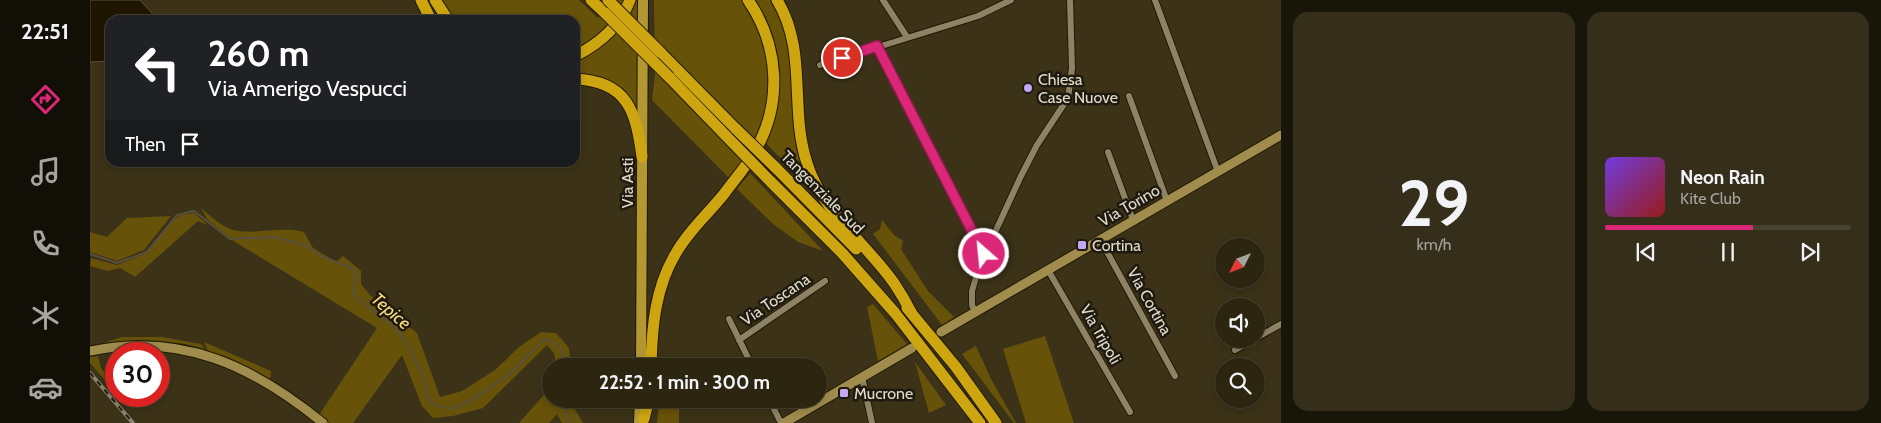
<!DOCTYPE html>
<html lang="en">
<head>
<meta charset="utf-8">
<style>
	:root { --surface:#2c2611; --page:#342e1a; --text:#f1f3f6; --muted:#a6a59f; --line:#484331; --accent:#db2777 }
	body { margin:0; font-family:Cabin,sans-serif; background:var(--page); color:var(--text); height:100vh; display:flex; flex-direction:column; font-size:19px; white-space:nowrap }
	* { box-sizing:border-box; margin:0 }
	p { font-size:16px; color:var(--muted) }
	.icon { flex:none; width:28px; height:28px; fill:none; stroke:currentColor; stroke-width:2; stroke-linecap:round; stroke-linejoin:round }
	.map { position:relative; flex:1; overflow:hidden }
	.details { display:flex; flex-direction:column; gap:12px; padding:12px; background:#181509; width:600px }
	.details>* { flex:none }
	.top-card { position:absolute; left:15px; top:15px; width:475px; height:152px; border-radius:15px; box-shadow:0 2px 8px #0003,0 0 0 1px var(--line); background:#202124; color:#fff; overflow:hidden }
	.needle { width:32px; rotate:228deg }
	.fabs { position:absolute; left:1125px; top:238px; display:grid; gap:10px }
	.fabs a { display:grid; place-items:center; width:50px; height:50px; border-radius:50%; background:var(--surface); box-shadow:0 2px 8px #0003,0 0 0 1px var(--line); font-size:25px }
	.speed { position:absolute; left:15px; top:342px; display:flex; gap:10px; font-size:25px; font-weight:700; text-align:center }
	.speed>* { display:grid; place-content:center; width:65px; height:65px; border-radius:50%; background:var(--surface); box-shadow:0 2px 8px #0003,0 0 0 1px var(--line); line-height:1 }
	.speed .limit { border:8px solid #d22; background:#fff; color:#111 }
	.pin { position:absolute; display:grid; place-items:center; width:42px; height:42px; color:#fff; margin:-21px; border:2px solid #fff; border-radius:50%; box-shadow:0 1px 5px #0007 }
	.me { position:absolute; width:55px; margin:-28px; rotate:333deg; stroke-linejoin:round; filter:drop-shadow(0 0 4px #0008) }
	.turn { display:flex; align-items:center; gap:18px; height:105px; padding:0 20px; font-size:22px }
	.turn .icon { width:65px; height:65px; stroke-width:2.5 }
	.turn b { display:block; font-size:35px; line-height:42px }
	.then { display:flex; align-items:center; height:48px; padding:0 20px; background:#0003; gap:10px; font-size:19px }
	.details .card { flex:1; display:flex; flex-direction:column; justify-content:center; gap:8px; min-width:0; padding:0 18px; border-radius:15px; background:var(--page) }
	.details .dial { align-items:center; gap:0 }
	.dial b { font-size:65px; line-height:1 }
	.song { display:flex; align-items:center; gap:15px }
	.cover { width:60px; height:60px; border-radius:8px; background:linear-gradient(135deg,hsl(260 70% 55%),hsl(0 70% 35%)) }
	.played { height:5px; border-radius:2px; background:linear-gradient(90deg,var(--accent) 60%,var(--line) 60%) }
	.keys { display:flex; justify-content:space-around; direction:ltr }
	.details .tiles { flex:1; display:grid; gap:12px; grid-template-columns:repeat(2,1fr) }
	.trip { position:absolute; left:452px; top:358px; width:285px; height:50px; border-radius:25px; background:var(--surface); box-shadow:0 2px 8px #0003,0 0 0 1px var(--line); font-weight:800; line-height:50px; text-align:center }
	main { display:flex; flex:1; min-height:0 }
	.dock { display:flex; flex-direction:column; width:90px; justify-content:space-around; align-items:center; background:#120f07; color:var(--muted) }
	.dock .icon { width:35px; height:35px }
	.dock .selected { color:var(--accent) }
	.dock b { font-size:22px; color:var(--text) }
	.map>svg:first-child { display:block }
	.green { fill:#67520a }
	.water { fill:#1f1600; stroke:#59513d }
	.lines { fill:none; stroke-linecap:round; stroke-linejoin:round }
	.stream { stroke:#59513d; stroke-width:2 }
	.street-casing { stroke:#221a01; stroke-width:8 }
	.secondary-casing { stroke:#221a01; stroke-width:11 }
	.primary-casing { stroke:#221a01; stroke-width:12 }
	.highway-casing { stroke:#221a01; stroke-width:13 }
	.street { stroke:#8d8265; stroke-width:6 }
	.secondary { stroke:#a08c4c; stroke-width:9 }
	.primary { stroke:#b39733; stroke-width:10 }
	.highway { stroke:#cda511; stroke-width:11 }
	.rail-casing { stroke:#8b846f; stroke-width:4 }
	.rail { stroke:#1f1a0f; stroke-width:2; stroke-dasharray:5.5; stroke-linecap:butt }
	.highway-bridge-casing { stroke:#221a01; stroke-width:13; stroke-linecap:butt }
	.highway-bridge { stroke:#cda511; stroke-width:11 }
	.route-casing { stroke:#8e194d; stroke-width:12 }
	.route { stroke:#db2777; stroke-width:9 }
	.poi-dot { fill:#c3a7f2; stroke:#1f1a0f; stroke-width:2 }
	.labels { text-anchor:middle; stroke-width:5; stroke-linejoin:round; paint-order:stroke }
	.poi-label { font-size:16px; fill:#e1dbcc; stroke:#1f1a0f; text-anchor:start }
	.street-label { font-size:16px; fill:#e1dbcc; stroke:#1f1a0f }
	.water-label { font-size:18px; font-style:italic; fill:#fddd82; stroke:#1f1a0f }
</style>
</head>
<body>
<main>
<nav class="dock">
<b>22:51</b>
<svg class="icon selected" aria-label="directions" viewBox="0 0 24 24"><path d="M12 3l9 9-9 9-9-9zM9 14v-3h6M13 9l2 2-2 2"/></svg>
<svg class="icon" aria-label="music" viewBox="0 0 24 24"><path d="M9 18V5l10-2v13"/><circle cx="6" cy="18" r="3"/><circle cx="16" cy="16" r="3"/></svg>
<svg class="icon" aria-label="phone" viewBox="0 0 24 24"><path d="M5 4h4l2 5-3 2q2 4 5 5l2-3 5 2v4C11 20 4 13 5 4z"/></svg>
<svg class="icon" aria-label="climate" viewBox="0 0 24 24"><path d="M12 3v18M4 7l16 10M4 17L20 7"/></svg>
<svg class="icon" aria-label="car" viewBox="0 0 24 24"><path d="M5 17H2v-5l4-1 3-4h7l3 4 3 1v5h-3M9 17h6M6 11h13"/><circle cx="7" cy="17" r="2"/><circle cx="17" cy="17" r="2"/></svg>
</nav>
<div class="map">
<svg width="1191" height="423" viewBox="0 0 1191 423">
	<rect width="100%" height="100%" fill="#3b3217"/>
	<g class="green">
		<path d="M349,0H489L508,18L520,0H535C522,21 509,42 485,50V20H363Z"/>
		<path d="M543,0H548L547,107C529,82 514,80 485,75V59Z"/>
		<path d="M564,0H654C694,58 685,127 639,178L562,100L565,75Z"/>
		<path d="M662,0H680C710,42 698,92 705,140C707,158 715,174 722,191L675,142L688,87Z"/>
		<path d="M660,173L733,251L708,242L683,224L647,189Z"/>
		<path d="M111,208C119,214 127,223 136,227C155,238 191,225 214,232L223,248L246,262L253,256L271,271V284L280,295L327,333L350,397L372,391L405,370L429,347L451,332L466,333L479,348L481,366H466L464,353L457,345L393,408L363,416L343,418L332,406L312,355L263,423H238L229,415L287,328L145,242L117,219Z"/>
		<path d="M104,213L118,225L108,221L45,277L30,268L18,271L0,266L1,258L27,265L57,253L84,220L91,215Z"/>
		<path d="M81,216L54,250L27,261L0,252V232L17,237L37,218Z"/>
		<path d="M792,220L804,235L813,241L811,249L838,291L864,317L852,325L793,247L783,234L790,229Z"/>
		<path d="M783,304L817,344L788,361L777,307Z"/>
		<path d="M955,336L984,423H936L913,349Z"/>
		<path d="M32,337H72L111,344L115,349C82,339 47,339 13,343Z"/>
		<path d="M114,342L181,371L180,380L138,357L118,351Z"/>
		<path d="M886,346L901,379L926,423H924L872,354Z"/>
		<path d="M8,356L11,368L26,386V393L0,363V357Z"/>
		<path d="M825,362L856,405L839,413Z"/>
		<path d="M461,387V399H479L493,423H472L467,414L459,423H429Z"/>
		<path d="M573,399H589V423H567L569,402Z"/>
	</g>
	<path class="water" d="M0,0H50L68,20H20V61L0,62Z"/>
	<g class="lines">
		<g class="stream">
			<path d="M0,254L27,263L57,252L87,215L104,211L140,239L186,237L216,246L233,257L260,267L267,275L263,294C275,308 291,314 303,326C319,341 336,379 338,399C346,405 352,409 363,408C375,406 419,375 428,366C438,356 444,347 455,339C470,343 474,352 475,366"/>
			<path d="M471,399L480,423"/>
		</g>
		<g class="street-casing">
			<g id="street">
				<path d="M793,0L817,37"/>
				<path d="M1065,0L1128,172"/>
				<path d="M787,46L895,254"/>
				<path d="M730,65L888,16L921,0"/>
				<path d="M1039,96L1077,201"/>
				<path d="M1018,152L1043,220"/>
				<path d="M1010,239L1085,376"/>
				<path d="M958,270L1040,412"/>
				<path d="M885,312L882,305V291L889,267L931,176L947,145L978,98L982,68L980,0"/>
				<path d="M639,319L662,366"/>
				<path d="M649,340L735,281"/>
				<path d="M1145,350L1191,324"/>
				<path d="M772,377L782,423"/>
				<path d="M679,399L691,423"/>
			</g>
		</g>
		<g class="secondary-casing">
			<g id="secondary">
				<path d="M851,332L1191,135"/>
				<path d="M0,351C92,332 163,366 233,423"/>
				<path d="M694,423L822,348"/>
			</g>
		</g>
		<g class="primary-casing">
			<g id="primary">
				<path d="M551,366L553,0"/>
				<path d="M549,423L550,399"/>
			</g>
		</g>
		<g class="highway-casing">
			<g id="highway">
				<path d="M331,0L341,20"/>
				<path d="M345,0L358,20"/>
				<path d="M501,0L515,13"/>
				<path d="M687,0C718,51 699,109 717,163C732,212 775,242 804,283C810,292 816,302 821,312"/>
				<path d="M570,52L646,129"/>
				<path d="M485,56C509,44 530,26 540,0"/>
				<path d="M579,77L641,141"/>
				<path d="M485,79C538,81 546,112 552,157"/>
				<path d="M686,168L766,249"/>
				<path d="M680,181L753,254L805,313L890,423"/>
				<path d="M817,308L866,367L906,423"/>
				<path d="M561,366C562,327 565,288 586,253C599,230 618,214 634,194C644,180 657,166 665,151C693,103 689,45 658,0"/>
				<path d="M554,419L559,399"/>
			</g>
		</g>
		<use href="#street" class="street"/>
		<use href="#secondary" class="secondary"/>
		<use href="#primary" class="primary"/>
		<use href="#highway" class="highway"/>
		<g class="rail-casing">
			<path id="rail" d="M0,373L43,423"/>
		</g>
		<use href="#rail" class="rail"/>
		<g class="highway-bridge-casing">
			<g id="highway-bridge">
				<path d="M518,0L570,52"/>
				<path d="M515,13L579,77"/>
				<path d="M646,129L686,168"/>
				<path d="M641,141L680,181"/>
			</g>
		</g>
		<use href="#highway-bridge" class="highway-bridge"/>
	</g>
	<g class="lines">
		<g class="route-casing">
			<path id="route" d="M752,58L787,46L894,254"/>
		</g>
		<use href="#route" class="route"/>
	</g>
	<g class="poi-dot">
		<circle cx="938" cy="88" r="5"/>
		<rect x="987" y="240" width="10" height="10" rx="2.5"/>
		<rect x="749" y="388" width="10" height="10" rx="2.5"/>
	</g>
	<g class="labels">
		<g class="poi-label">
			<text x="948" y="85">Chiesa<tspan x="948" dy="18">Case Nuove</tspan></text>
			<text x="1002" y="251">Cortina</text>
			<text x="764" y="399">Mucrone</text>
		</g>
		<g class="street-label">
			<text transform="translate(537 183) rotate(-90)" y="6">Via Asti</text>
			<text transform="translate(733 192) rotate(45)" y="6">Tangenziale Sud</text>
			<text transform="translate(1039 205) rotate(-30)" y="6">Via Torino</text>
			<text transform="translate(685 299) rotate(-34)" y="6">Via Toscana</text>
			<text transform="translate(1060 301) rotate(61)" y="6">Via Cortina</text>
			<text transform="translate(1011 334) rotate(60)" y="6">Via Tripoli</text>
		</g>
		<g class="water-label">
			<text transform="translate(301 311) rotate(41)" y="6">Tepice</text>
		</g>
	</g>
</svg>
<div class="fabs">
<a><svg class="needle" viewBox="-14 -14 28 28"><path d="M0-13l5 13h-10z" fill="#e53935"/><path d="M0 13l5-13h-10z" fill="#a6a59f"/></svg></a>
<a><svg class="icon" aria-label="sound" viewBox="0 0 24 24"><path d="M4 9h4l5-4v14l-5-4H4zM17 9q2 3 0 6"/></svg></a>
<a><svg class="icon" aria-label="search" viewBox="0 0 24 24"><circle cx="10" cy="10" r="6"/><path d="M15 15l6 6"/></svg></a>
</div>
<div class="speed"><div class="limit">30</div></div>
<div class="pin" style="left:752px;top:58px;background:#d93025"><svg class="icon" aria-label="arrive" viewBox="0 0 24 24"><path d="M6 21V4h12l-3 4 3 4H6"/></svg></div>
<svg class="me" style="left:894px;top:254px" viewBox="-20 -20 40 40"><circle r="17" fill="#db2777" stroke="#fff" stroke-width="3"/><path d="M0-11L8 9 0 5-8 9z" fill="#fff"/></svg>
<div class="trip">22:52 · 1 min · 300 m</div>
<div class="top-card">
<div class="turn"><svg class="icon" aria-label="left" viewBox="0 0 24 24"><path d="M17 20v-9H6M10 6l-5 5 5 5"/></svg><div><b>260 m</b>Via Amerigo Vespucci</div></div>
<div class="then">Then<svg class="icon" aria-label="arrive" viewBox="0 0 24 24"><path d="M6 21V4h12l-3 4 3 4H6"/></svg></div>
</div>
</div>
<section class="details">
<div class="tiles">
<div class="card dial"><b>29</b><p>km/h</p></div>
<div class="card">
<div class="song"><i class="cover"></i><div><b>Neon Rain</b><p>Kite Club</p></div></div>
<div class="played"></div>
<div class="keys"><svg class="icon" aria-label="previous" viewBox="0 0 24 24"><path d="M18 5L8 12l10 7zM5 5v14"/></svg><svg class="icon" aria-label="pause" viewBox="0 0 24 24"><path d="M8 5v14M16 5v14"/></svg><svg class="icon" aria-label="next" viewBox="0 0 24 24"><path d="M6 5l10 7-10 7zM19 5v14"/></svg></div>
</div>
</div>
</section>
</main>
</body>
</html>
